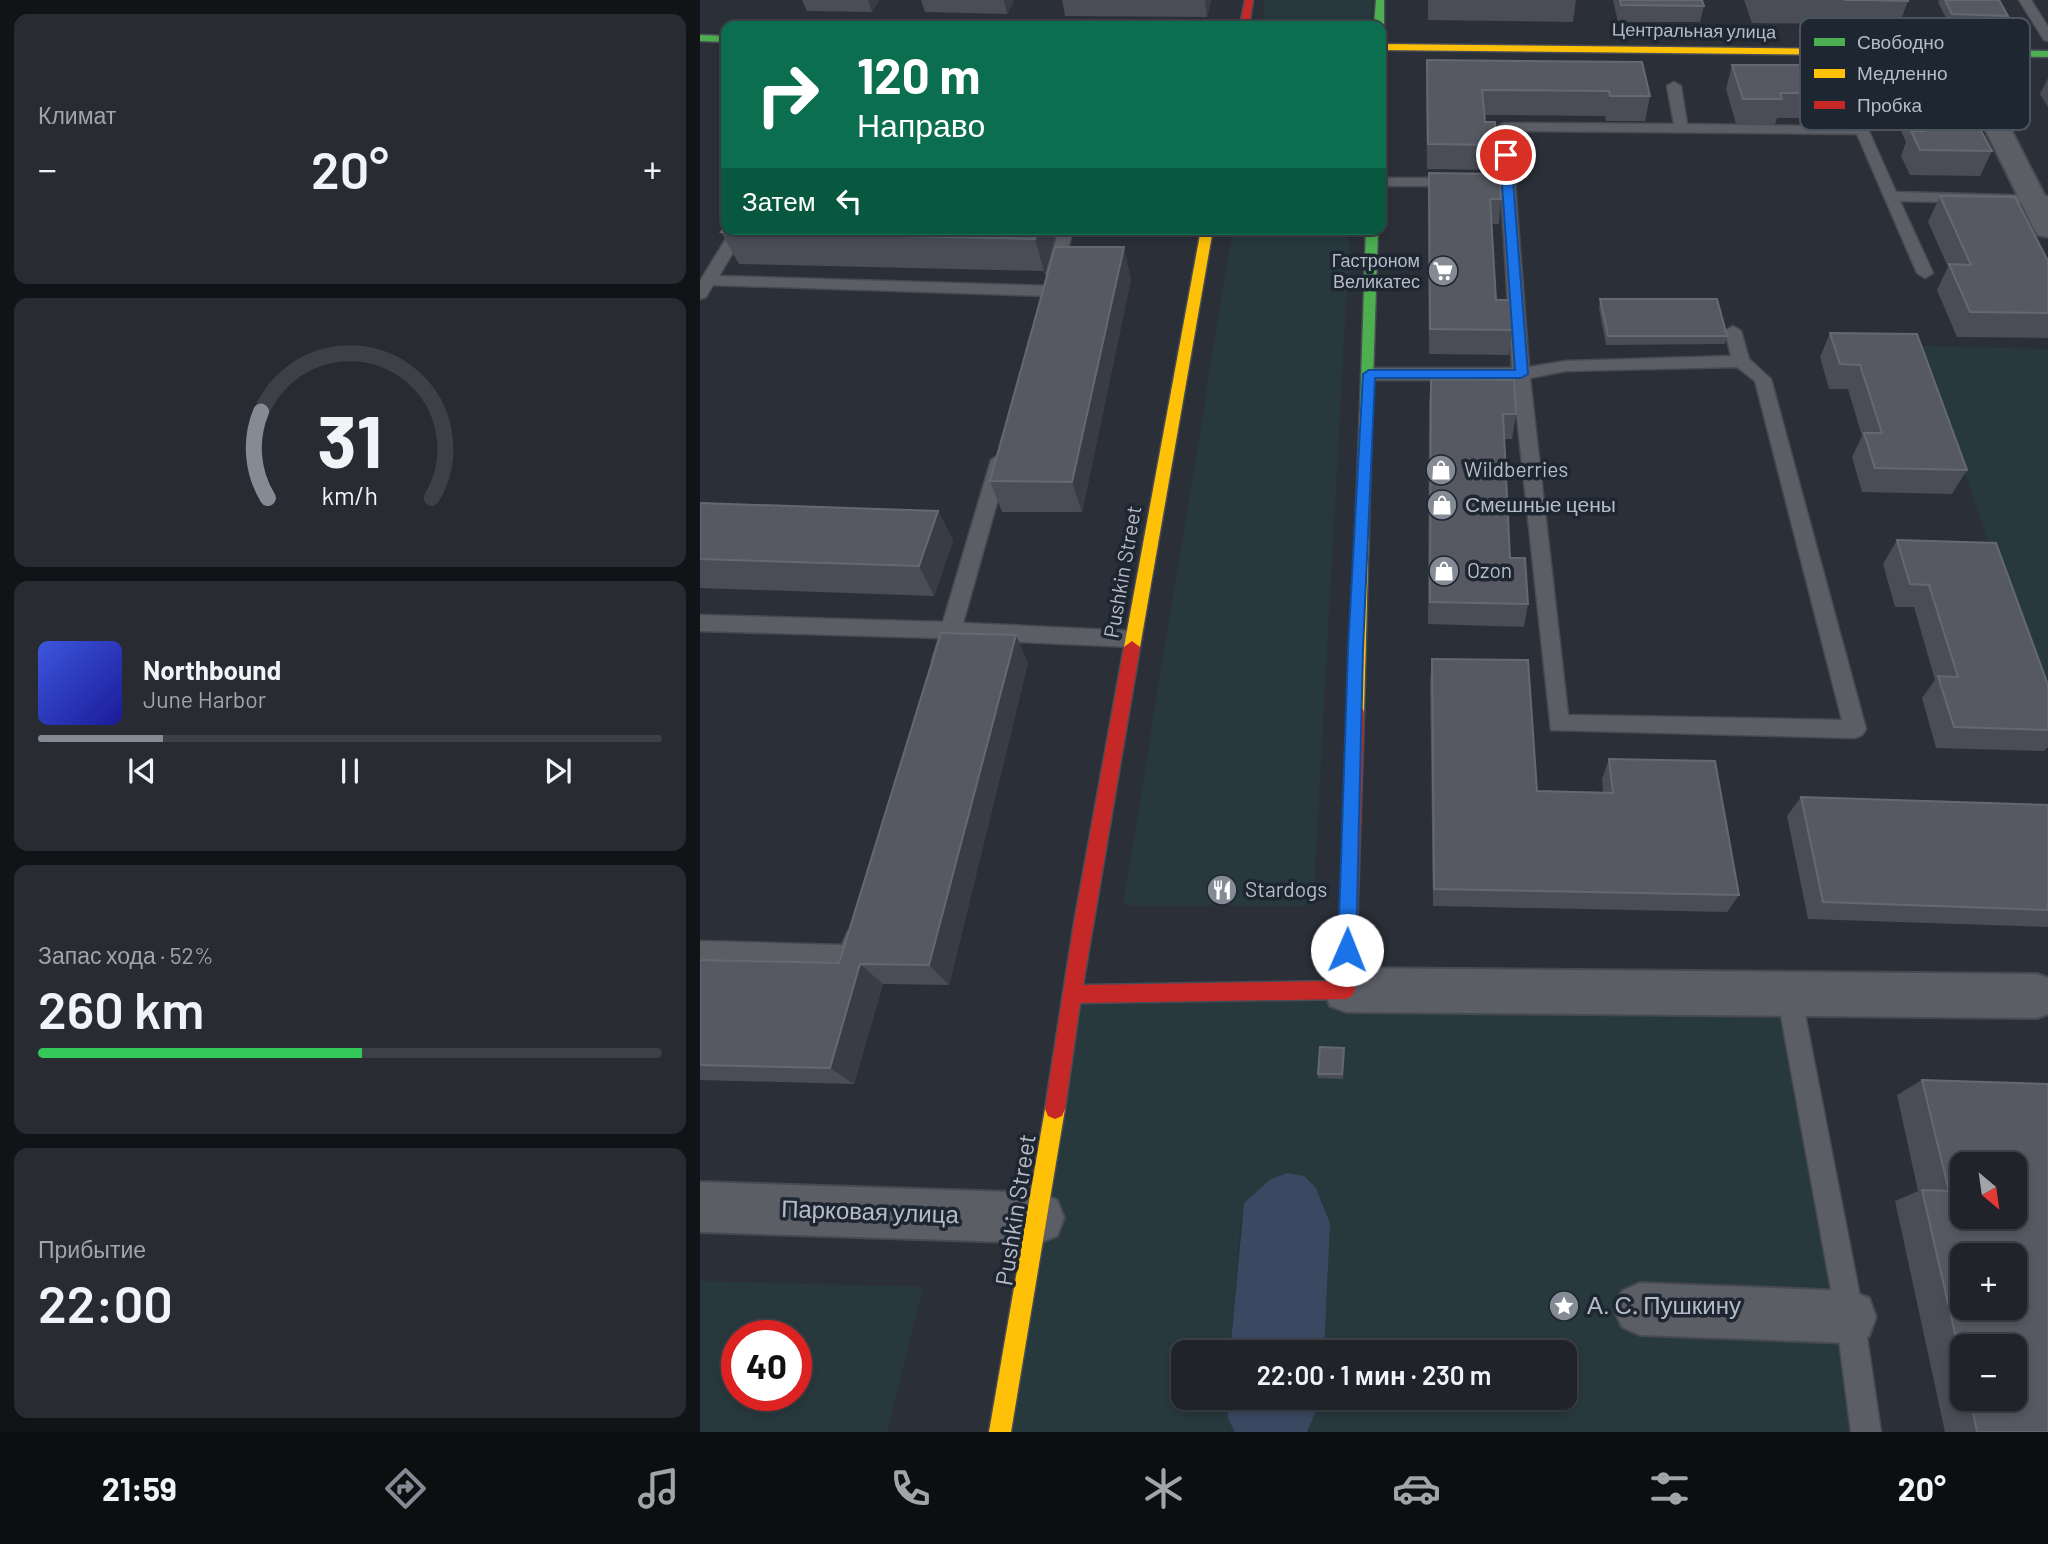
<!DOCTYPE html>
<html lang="ru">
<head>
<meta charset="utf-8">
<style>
	:root { --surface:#202329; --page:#282b31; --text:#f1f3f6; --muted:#a2a4a8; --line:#3d4046; --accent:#858b95 }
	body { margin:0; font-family:Barlow,sans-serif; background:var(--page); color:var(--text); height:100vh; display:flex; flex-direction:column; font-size:26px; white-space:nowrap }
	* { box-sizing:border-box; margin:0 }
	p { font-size:23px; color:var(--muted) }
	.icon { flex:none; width:38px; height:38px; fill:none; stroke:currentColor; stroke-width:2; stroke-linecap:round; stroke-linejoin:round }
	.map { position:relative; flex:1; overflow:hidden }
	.side { display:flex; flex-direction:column; gap:14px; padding:14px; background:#121317; width:700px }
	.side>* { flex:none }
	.top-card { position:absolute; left:21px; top:21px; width:665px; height:214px; border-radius:14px; box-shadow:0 4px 10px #0003,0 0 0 2px var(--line); background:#0b6e4f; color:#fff; overflow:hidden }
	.needle { width:46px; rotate:151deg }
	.buttons { position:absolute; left:1250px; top:1152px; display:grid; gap:14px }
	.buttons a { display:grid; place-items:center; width:77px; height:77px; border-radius:14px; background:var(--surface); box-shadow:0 4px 10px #0003,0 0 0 2px var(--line); font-size:35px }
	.speed { position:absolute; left:21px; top:1320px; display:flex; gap:14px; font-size:35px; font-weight:700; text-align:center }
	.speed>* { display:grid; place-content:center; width:91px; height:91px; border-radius:50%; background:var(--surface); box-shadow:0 4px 10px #0003,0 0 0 2px var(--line); line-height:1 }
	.speed .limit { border:10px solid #d22; background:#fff; color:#111 }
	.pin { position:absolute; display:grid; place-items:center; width:60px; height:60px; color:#fff; margin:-30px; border:4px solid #fff; border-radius:50%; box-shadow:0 2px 7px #0007 }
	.me { position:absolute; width:77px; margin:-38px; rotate:1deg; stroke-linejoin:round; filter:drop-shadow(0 0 5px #0008) }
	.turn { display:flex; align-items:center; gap:24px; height:147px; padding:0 21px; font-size:32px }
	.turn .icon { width:91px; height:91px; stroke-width:2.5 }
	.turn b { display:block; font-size:49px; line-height:60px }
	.then { display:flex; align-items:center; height:66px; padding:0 21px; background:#0003; gap:14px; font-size:26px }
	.big { font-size:52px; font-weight:600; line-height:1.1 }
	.side .widget { flex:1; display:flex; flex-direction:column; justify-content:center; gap:10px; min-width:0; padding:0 24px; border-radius:14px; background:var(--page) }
	.side .dial { align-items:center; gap:0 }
	.dial svg { height:182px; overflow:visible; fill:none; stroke:var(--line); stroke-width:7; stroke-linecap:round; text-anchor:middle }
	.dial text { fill:var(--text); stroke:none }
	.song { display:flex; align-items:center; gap:21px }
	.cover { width:84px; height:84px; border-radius:10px; background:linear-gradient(135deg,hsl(230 70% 55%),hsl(240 70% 35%)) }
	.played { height:7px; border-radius:4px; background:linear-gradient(90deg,var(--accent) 20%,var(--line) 20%) }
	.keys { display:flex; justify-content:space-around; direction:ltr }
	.heat { display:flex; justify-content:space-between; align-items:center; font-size:38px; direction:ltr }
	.charge { height:10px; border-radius:5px; background:linear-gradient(90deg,#34c759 52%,var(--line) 0) }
	.trip { position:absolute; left:471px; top:1340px; width:406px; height:70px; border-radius:14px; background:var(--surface); box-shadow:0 4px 10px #0003,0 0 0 2px var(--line); font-weight:600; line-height:70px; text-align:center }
	.dock { display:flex; height:112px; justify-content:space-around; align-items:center; background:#0d0e10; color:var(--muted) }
	.dock .icon { width:49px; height:49px }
	.dock .selected { color:var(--accent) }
	.dock b { font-size:32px; color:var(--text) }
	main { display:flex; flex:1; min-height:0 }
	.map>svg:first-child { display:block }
	.green { fill:#28393d; fill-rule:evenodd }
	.water { fill:#3a4862 }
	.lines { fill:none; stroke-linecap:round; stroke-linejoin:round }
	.lane-casing { stroke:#474a51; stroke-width:3 }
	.street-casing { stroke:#474a51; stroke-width:4 }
	.fast-casing { stroke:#484c54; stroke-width:3 }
	.slow-casing { stroke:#484c54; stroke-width:3 }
	.jam-casing { stroke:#484c54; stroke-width:3 }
	.lane { fill:#5b5e65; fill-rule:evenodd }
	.street { fill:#5b5e65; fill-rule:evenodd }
	.fast { fill:#4caf50; fill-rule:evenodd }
	.slow { fill:#ffc107; fill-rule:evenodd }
	.jam { fill:#c62828; fill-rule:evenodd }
	.wall { fill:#4a4d55; fill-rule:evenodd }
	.shaded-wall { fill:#393c44 }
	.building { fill:#565961; stroke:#646971; stroke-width:2; fill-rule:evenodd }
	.route { fill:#1a73e8; stroke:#114b97; stroke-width:2 }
	.labels { text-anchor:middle; stroke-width:7; stroke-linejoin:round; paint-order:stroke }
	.far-street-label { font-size:18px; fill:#b5bcc8; stroke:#1e2632 }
	.far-poi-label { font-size:18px; fill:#b5bcc8; stroke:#1e2632; text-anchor:end }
	.poi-label { font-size:21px; fill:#b5bcc8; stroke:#1e2632; text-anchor:start }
	.street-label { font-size:21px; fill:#b5bcc8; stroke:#1e2632 }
	.near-street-label { font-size:24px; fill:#b5bcc8; stroke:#1e2632 }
	.near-poi-label { font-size:24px; fill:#b5bcc8; stroke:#1e2632; text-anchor:start }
	.key { fill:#1e2632; stroke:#4b535f; stroke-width:2 }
	.key-label { font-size:19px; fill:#b5bcc8 }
</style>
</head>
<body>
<main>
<section class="side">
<div class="widget"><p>Климат</p>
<div class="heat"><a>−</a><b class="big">20°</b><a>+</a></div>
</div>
<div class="widget dial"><svg viewBox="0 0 100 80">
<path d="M14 69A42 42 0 1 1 86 69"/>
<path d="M14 69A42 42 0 0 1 11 31" stroke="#858b95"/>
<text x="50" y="56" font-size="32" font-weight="700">31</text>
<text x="50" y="72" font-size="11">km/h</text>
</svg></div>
<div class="widget">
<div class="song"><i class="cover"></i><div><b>Northbound</b><p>June Harbor</p></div></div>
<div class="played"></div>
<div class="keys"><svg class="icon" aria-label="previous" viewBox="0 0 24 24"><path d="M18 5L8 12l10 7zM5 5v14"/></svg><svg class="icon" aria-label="pause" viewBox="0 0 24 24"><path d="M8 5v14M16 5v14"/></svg><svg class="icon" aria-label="next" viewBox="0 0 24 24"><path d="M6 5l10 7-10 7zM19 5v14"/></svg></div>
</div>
<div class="widget"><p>Запас хода · 52%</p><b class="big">260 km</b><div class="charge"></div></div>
<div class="widget"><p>Прибытие</p><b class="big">22:00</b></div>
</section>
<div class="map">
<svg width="1348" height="1432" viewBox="0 0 1348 1432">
	<rect width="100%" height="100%" fill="#2b2f37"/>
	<g class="green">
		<path d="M565,0H673L671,23L562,21Z"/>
		<path d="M533,229H650L613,905H423Z"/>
		<path d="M1220,346L1348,349V709Z"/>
		<path d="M373,994H1089L1166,1432H607L622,1398H864V1353H624L630,1223L616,1187L541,1218L530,1353H483V1398H526L528,1419L535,1432H300Z"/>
		<path d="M0,1281L223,1287L187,1432H0ZM37,1335H96V1395H37Z"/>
	</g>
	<g class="water">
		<path d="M588,1173L604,1176L616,1188L630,1223L624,1353H530L544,1203L571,1179Z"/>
		<path d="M526,1398H622L607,1432H535L528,1419Z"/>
	</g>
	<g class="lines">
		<g class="lane-casing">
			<g id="lane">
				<path d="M1319,0H1331L1348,27V41L1344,40Z"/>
				<path d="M974,82L981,86L987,124L1167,127L1196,192L1348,196V204L1200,201L1233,273L1225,278L1217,273L1157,134L811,131L829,367L866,361L1031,356L1025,331L1033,326L1041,331L1049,359L1071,379L1166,729L1162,735L1155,738L851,730L813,380H669L661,374L669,368H812L797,127L804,123L974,124L967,86ZM1037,367L1055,381L1142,720L868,715L830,378L866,371Z"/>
				<path d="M681,178H757L764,182L757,186H681Z"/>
				<path d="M32,229H47L19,276L349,286L357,291L349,296L13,285L6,297L0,299V281Z"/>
				<path d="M359,229H373L362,274L354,279L346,274Z"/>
				<path d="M300,454L309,460L263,623L432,631L439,633L442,639L439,645L432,647L258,639L249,667H235L232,661L239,638L0,631V615L243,622L291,460Z"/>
				<path d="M156,928L164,931L168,939L160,965L151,969L0,965V941L142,945L148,931Z"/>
				<path d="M1089,982L1098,986L1101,994L1164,1317L1181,1432H1151L1136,1317L1077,994L1080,986Z"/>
			</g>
		</g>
		<g class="street-casing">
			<g id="street">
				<path d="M1260,46L1268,48L1272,53L1348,202V237L1338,235L1334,229L1248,53L1252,48Z"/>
				<path d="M646,968L1337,974L1348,978V1014L1337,1018L646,1012L630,1006L624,990L630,974Z"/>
				<path d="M0,1182L339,1193L357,1200L364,1218L357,1236L339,1243L0,1232Z"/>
				<path d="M940,1283L1150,1291L1169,1298L1176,1317L1169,1336L1150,1343L940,1335L922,1327L914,1309L922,1291Z"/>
			</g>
		</g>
		<g class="fast-casing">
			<g id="fast">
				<path d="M676,0H684V26L681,28L674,26Z"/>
				<path d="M0,35L26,36V42L0,41Z"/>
				<path d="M1153,49L1348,51V57L1150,54L1148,52Z"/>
				<path d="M666,229H678L672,410L666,414L660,410Z"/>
			</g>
		</g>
		<g class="slow-casing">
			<g id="slow">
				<path d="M681,44L1153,49L1158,52L1153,55L681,50Z"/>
				<path d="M501,229H513L440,647L432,653L424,647Z"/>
				<path d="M666,406L672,410L664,712L662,717H650L648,712L660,410Z"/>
				<path d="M355,1099L362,1102L365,1109L311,1432H289L345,1109L348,1102Z"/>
			</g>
		</g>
		<g class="jam-casing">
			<g id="jam">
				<path d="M545,0H553L549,26H540Z"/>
				<path d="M432,641L440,647L383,985L637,981L648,712L650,707H662L664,712L655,990L652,996L646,999L380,1003L365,1109L362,1116L355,1119L348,1116L345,1109L374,923L424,647Z"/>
			</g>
		</g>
		<use href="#lane" class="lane"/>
		<use href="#street" class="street"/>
		<use href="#fast" class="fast"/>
		<use href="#slow" class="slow"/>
		<use href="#jam" class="jam"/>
	</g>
	<g class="wall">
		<path d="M102,0H179L172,12L107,11Z"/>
		<path d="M221,0H314L307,14L225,12Z"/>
		<path d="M362,0H511L507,17L365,16Z"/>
		<path d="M728,0H876L873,22L728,20Z"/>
		<path d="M913,0H1002L1004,6L1000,22H918Z"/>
		<path d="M1044,0H1208V1L1199,25L1052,23Z"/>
		<path d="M1239,0H1299L1308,16L1304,24L1248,22L1238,2Z"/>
		<path d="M727,60L950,96L945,121H906L905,116L784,115L785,122L796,145L794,170L727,169L726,85Z"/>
		<path d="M1032,65H1245L1292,151L1280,176L1210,175L1201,156L1206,142L1195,118H1077L1075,124H1036L1026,89Z"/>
		<path d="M1348,78V107L1340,94Z"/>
		<path d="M729,173L801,199L799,224H792L796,300L812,330L809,355L729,354L728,198Z"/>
		<path d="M1240,196L1348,261V338L1257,337L1237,290L1248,267L1228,222Z"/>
		<path d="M26,229H358L344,271L39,264L21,232Z"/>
		<path d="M431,279L382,512H302L290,481Z"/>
		<path d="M900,299L1027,336L1025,344L906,345L899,308Z"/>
		<path d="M1130,333L1267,470L1252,494L1162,492L1152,457L1162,436L1148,389H1129L1120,357Z"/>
		<path d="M731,379L816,414L812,439H804L810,558L828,604L824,627L728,624L729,403Z"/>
		<path d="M0,503L238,511L253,541L234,596L0,588Z"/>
		<path d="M1197,540L1348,685V747L1344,751L1236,748L1222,698L1235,680L1214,607H1195L1183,564Z"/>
		<path d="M732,659L837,791L903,792L902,779L909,759L1039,895L1027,912L733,906L730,681Z"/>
		<path d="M328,663L249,985L183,984L154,1084L0,1080V960L139,963Z"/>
		<path d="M1101,797L1348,805V927L1108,919L1087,816Z"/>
		<path d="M645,1052L643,1079L618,1078V1074Z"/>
		<path d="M1222,1080L1348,1432H1245L1195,1201L1218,1191L1197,1095ZM1262,1346L1314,1398H1262Z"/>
	</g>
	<g class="shaded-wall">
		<path d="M168,0H179L172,12Z"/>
		<path d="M304,0H314L307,14Z"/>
		<path d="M505,0H511L507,17Z"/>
		<path d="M338,229H358L344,271L335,239Z"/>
		<path d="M424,247L431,279L382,512L372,482Z"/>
		<path d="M238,511L253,541L234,596L219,566Z"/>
		<path d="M316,635L328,663L249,985L229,965Z"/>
		<path d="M160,964L183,984L154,1084L130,1068Z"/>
	</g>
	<g class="building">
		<path d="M920,0H1002L1004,6L921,5Z"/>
		<path d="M1144,0H1208V1L1165,0Z"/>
		<path d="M1245,0H1299L1308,16L1252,14Z"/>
		<path d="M727,60L942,62L950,96H910L909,91L782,90L785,122H795L796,145L728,144Z"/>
		<path d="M1032,65H1245L1292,151L1220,150L1211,131H1224L1205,93H1080L1082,99H1043Z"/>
		<path d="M729,173L800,174L801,199H790L796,300H810L812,330L730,329Z"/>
		<path d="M1240,196L1315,197L1348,261V313L1270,312L1249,264L1271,265Z"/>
		<path d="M26,224V229H338L335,239L21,232Z"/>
		<path d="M355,247H424L372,482L290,481Z"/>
		<path d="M900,299H1017L1027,336H908Z"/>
		<path d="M1130,333L1217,334L1267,470L1175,468L1164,433H1182L1160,365L1140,364Z"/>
		<path d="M731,379L814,380L816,414H803L810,558H825L828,604L730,602Z"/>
		<path d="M0,503L238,511L219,566L0,559Z"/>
		<path d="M1197,540L1296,543L1348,685V730L1254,727L1238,676L1258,677L1229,585L1210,584Z"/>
		<path d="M241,633L316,635L229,965L160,964L130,1068L0,1065V960L139,963Z"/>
		<path d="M732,659L828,660L837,791L913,793L909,759L1015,761L1039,895L734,889Z"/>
		<path d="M1101,797L1348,805V910L1123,902Z"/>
		<path d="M620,1047L644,1048L642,1074H618Z"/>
		<path d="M1222,1080L1348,1084V1432H1277L1270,1398H1314V1346H1262V1364L1222,1190L1249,1191ZM1262,1164H1314V1216H1262ZM1262,1255H1314V1307H1262Z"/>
	</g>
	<path class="route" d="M806,152L811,155L828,374L821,378H675L663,649L656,950L653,957L647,959L640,957L638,950L648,649L663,374L669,370H815L800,155Z"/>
	<defs>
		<g id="supermarket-disc" transform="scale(1.575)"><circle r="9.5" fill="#858b95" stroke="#1e2632"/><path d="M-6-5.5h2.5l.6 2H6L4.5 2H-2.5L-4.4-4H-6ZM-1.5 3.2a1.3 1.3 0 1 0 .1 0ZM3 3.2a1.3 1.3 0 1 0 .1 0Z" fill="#fff"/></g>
		<g id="shop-disc" transform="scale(1.575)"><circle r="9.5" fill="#858b95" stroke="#1e2632"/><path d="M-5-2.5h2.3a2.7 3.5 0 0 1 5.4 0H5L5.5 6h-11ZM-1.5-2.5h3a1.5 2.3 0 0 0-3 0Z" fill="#fff"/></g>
		<g id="restaurant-disc" transform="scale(1.575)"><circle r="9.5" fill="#858b95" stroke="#1e2632"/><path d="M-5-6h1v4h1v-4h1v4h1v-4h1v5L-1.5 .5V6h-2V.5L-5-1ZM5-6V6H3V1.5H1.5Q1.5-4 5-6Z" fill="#fff"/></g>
		<g id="sight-disc" transform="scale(1.575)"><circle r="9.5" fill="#858b95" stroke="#1e2632"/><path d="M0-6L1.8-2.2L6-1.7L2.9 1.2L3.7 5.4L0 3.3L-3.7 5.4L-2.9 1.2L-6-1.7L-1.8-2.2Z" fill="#fff"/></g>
	</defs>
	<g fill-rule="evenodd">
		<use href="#supermarket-disc" x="743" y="271"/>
		<use href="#shop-disc" x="741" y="470"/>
		<use href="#shop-disc" x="742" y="505"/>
		<use href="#shop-disc" x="744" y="571"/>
		<use href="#restaurant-disc" x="522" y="890"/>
		<use href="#sight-disc" x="864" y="1306"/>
	</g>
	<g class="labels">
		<g class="far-street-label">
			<text transform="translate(994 31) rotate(1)" y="6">Центральная улица</text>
		</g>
		<g class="far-poi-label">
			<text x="720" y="267">Гастроном<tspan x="720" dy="21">Великатес</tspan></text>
		</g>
		<g class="poi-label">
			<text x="764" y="477">Wildberries</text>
			<text x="765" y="512">Смешные цены</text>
			<text x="767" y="578">Ozon</text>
			<text x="545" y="897">Stardogs</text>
		</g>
		<g class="street-label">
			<text transform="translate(423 572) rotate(-80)" y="7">Pushkin Street</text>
		</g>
		<g class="near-street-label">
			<text transform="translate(316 1210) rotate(-81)" y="8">Pushkin Street</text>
			<text transform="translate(170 1212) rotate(2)" y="8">Парковая улица</text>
		</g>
		<g class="near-poi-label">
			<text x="887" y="1314">А. С. Пушкину</text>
		</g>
	</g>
	<rect x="1100" y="18" width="230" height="112" rx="10" class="key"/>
	<rect x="1114" y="38" width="31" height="8" fill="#4caf50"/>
	<rect x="1114" y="69" width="31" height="9" fill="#ffc107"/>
	<rect x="1114" y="101" width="31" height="8" fill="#c62828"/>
	<g class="key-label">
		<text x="1157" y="49">Свободно</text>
		<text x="1157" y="80">Медленно</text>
		<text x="1157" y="112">Пробка</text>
	</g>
</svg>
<div class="buttons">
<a><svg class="needle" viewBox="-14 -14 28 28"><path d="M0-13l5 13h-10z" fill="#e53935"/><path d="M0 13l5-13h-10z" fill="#a2a4a8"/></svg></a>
<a>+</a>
<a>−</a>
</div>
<div class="speed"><div class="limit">40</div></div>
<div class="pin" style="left:806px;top:155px;background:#d93025"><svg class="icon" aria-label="arrive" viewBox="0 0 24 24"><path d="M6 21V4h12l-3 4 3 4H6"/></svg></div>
<svg class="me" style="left:647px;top:950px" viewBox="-20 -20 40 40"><circle r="19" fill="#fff"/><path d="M0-13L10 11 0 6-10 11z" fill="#1a73e8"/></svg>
<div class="trip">22:00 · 1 мин · 230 m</div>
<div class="top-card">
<div class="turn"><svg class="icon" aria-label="right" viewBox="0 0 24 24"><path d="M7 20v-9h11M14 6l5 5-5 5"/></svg><div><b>120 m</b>Направо</div></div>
<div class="then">Затем<svg class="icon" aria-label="left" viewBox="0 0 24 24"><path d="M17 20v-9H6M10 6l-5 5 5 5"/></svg></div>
</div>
</div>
</main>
<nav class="dock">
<b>21:59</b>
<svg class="icon selected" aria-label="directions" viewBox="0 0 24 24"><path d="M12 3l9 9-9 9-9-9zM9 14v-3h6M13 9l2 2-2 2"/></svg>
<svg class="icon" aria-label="music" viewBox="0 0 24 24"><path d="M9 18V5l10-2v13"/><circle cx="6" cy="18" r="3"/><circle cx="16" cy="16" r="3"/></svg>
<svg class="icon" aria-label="phone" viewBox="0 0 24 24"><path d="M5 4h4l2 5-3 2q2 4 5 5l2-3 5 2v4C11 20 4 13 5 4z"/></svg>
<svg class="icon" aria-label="climate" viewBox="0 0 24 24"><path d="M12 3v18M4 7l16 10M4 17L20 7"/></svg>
<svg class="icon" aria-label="car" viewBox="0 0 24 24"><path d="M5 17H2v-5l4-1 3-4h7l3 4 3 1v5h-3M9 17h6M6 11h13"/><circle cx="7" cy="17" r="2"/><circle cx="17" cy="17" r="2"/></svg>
<svg class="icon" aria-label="filters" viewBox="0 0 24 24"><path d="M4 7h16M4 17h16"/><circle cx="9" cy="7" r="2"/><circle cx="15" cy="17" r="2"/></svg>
<b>20°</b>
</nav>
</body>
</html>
